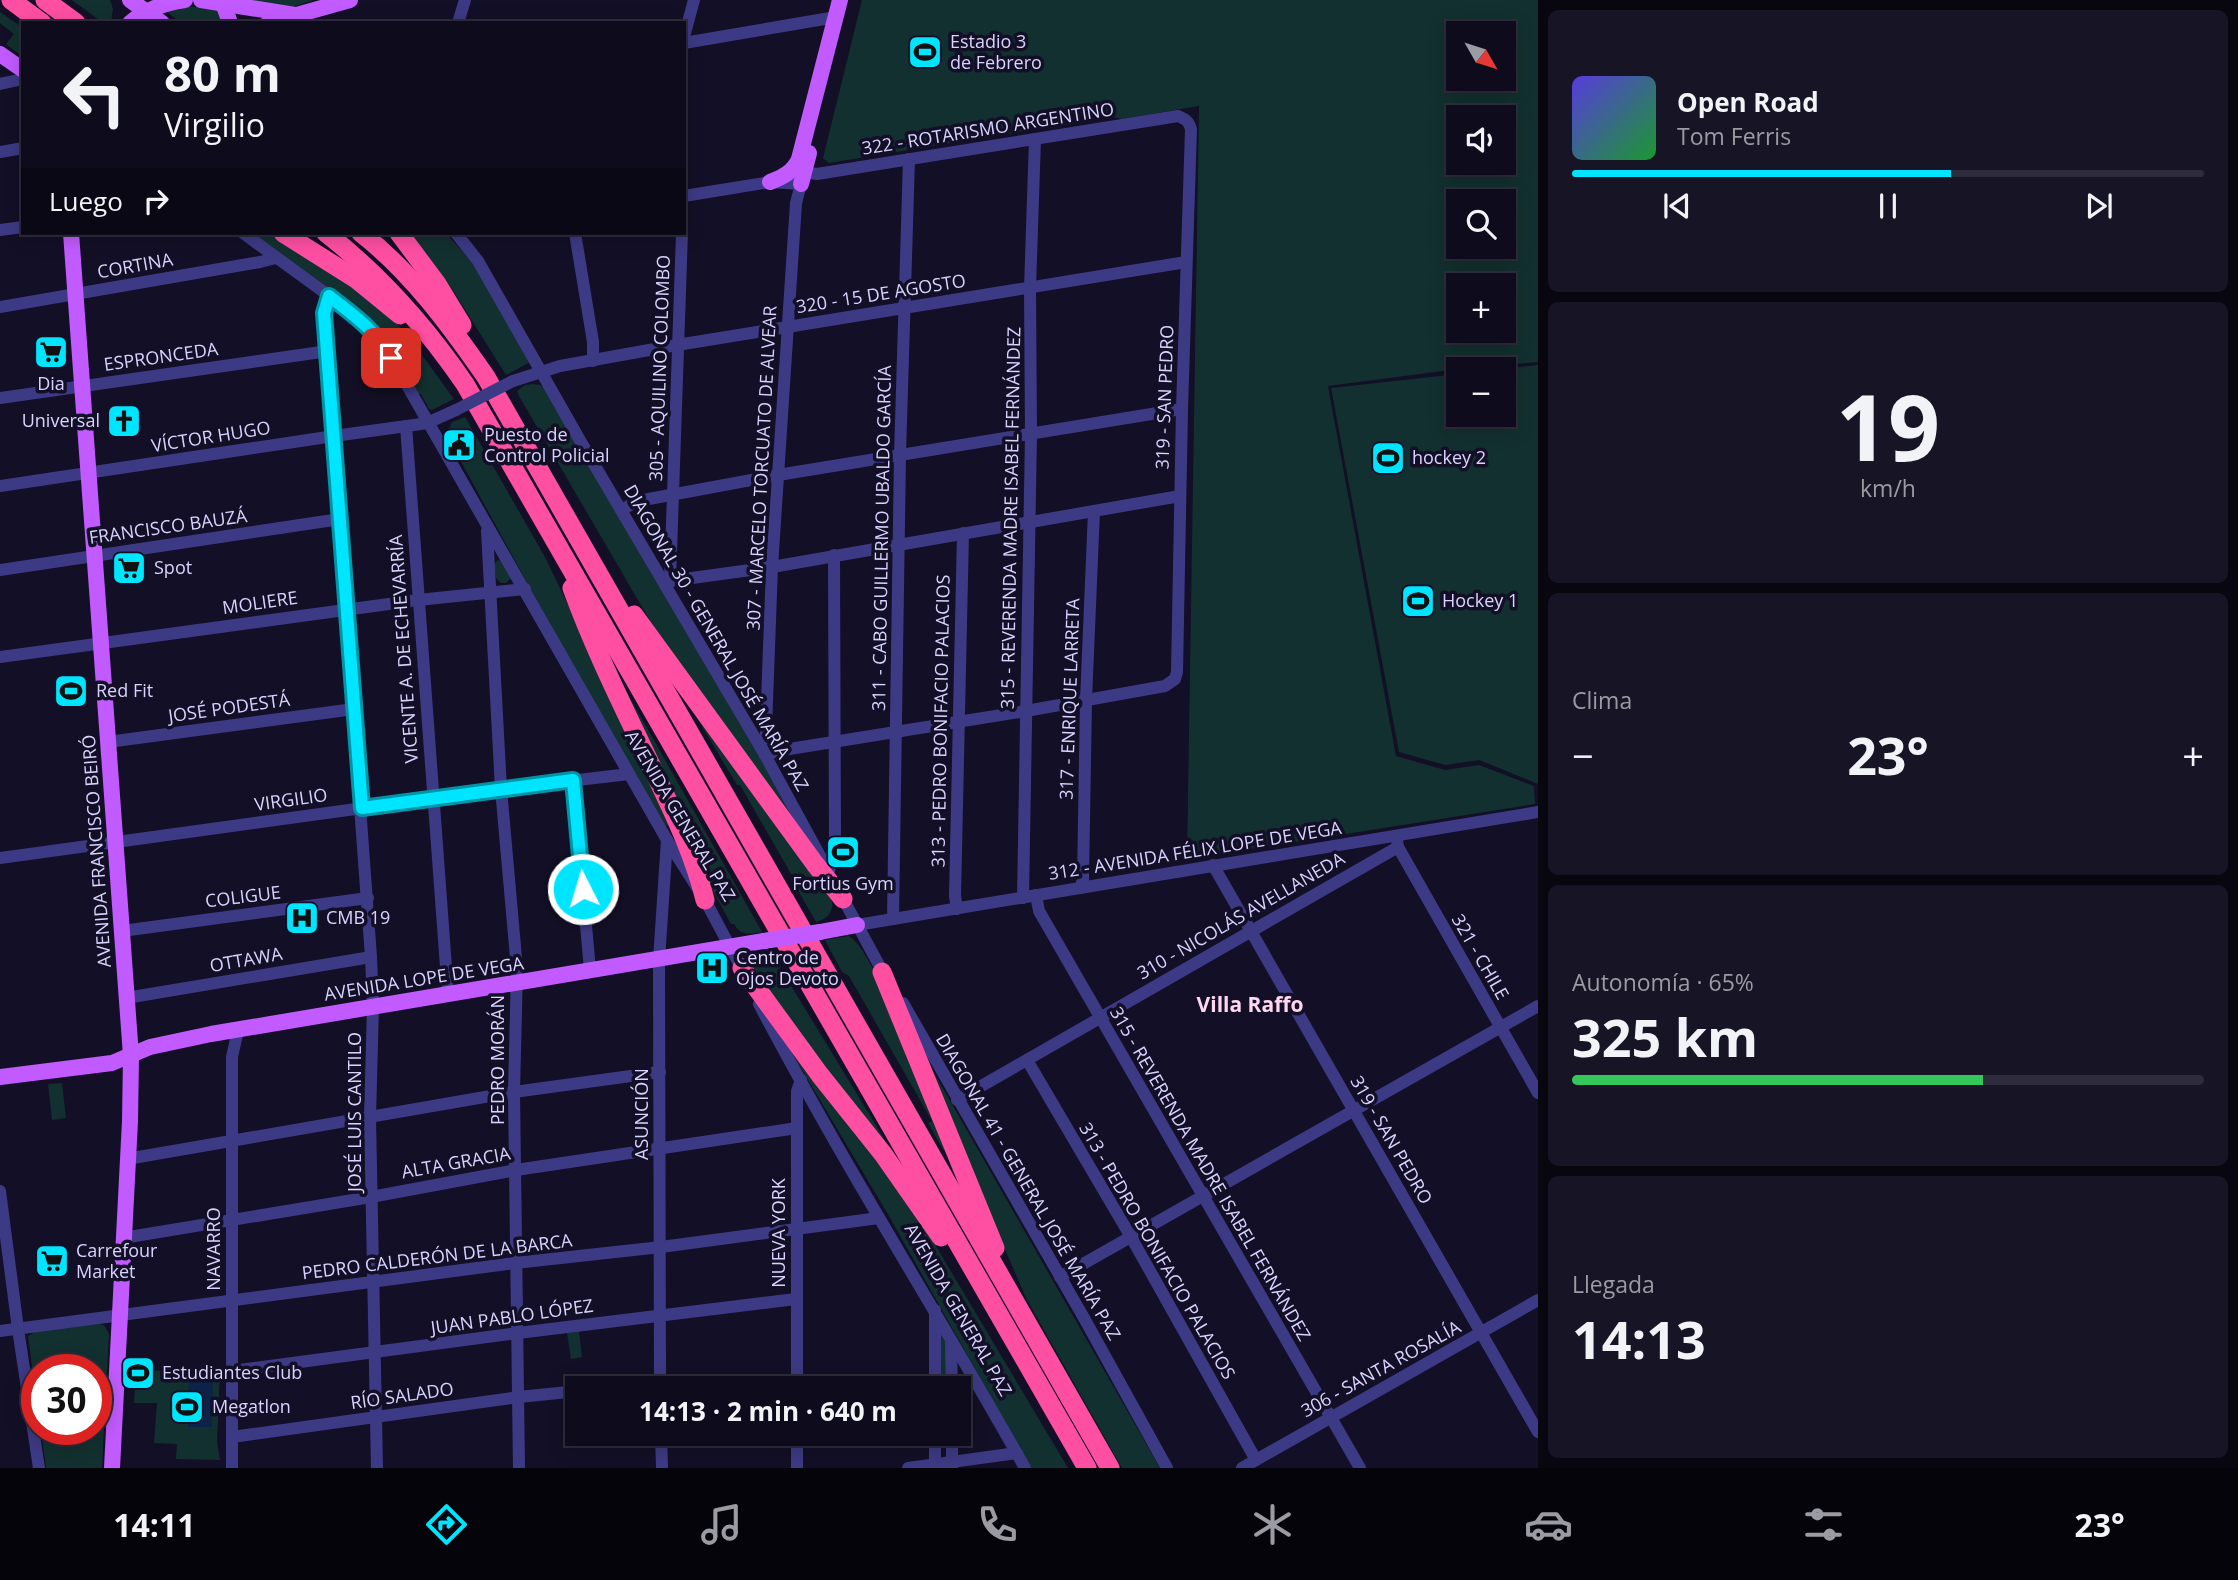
<!DOCTYPE html>
<html lang="es">
<head>
<meta charset="utf-8">
<style>
	:root { --surface:#0e0b1c; --page:#171425; --text:#f1f3f6; --muted:#9b9ba3; --line:#2e2b3b; --accent:#00e5ff }
	body { margin:0; font-family:"Open Sans",sans-serif; background:var(--page); color:var(--text); height:100vh; display:flex; flex-direction:column; font-size:26px; white-space:nowrap }
	* { box-sizing:border-box; margin:0 }
	p { font-size:23px; color:var(--muted) }
	.icon { flex:none; width:38px; height:38px; fill:none; stroke:currentColor; stroke-width:2; stroke-linecap:round; stroke-linejoin:round }
	.map { position:relative; flex:1; overflow:hidden }
	.side { display:flex; flex-direction:column; gap:10px; padding:10px; background:#08060f; width:700px }
	.side>* { flex:none }
	.banner { position:absolute; left:21px; top:21px; width:665px; height:214px; border-radius:0px; box-shadow:0 4px 18px #0003,0 0 0 2px var(--line); background:#0e0b1c; color:var(--text); overflow:hidden }
	.needle { width:46px; rotate:129deg }
	.buttons { position:absolute; left:1446px; top:21px; display:grid; gap:14px }
	.buttons a { display:grid; place-items:center; width:70px; height:70px; border-radius:0px; background:var(--surface); box-shadow:0 4px 18px #0003,0 0 0 2px var(--line); font-size:35px }
	.speed { position:absolute; left:21px; top:1354px; display:flex; gap:14px; font-size:35px; font-weight:700; text-align:center }
	.speed>* { display:grid; place-content:center; width:91px; height:91px; border-radius:50%; background:var(--surface); box-shadow:0 4px 18px #0003,0 0 0 2px var(--line); line-height:1 }
	.speed .limit { border:10px solid #d22; background:#fff; color:#111 }
	.pin { position:absolute; display:grid; place-items:center; width:60px; height:60px; color:#fff; margin:-30px; border-radius:14px; box-shadow:0 4px 10px #0006 }
	.me { position:absolute; width:77px; margin:-38px; rotate:355deg; stroke-linejoin:round; filter:drop-shadow(0 0 5px #0008) }
	.turn { display:flex; align-items:center; gap:24px; height:147px; padding:0 28px; font-size:32px }
	.turn .icon { width:91px; height:91px; stroke-width:2.5 }
	.turn b { display:block; font-size:49px; line-height:60px }
	.then { display:flex; align-items:center; height:66px; padding:0 28px; background:#0003; gap:14px; font-size:26px }
	.big { font-size:52px; font-weight:700; line-height:1.1 }
	.side .widget { flex:1; display:flex; flex-direction:column; justify-content:center; gap:10px; min-width:0; padding:0 24px; border-radius:10px; background:var(--page) }
	.side .dial { align-items:center; gap:0 }
	.dial b { font-size:91px; line-height:1 }
	.song { display:flex; align-items:center; gap:21px }
	.cover { width:84px; height:84px; border-radius:10px; background:linear-gradient(135deg,hsl(250 70% 55%),hsl(130 70% 35%)) }
	.played { height:7px; border-radius:4px; background:linear-gradient(90deg,var(--accent) 60%,var(--line) 60%) }
	.keys { display:flex; justify-content:space-around; direction:ltr }
	.heat { display:flex; justify-content:space-between; align-items:center; font-size:38px; direction:ltr }
	.charge { height:10px; border-radius:5px; background:linear-gradient(90deg,#34c759 65%,var(--line) 0) }
	.trip { position:absolute; left:565px; top:1376px; width:406px; height:70px; border-radius:0px; background:var(--surface); box-shadow:0 4px 18px #0003,0 0 0 2px var(--line); font-weight:700; line-height:70px; text-align:center }
	.tabs { display:flex; height:112px; justify-content:space-around; align-items:center; background:#06040b; color:var(--muted) }
	.tabs .icon { width:49px; height:49px }
	.tabs .current { color:var(--accent) }
	.tabs b { font-size:32px; color:var(--text) }
	main { display:flex; flex:1; min-height:0 }
	.map>svg:first-child { display:block }
	.green { fill:#12302f; fill-rule:evenodd }
	.water { fill:#0c2248 }
	.lines { fill:none; stroke-linecap:round; stroke-linejoin:round }
	.minor { stroke:#3d3a85; stroke-width:12 }
	.major { stroke:#c25bff; stroke-width:16 }
	.highway { stroke:#ff4fa3; stroke-width:19 }
	.minor-bridge { stroke:#3d3a85; stroke-width:12 }
	.major-bridge { stroke:#c25bff; stroke-width:16 }
	.route-casing { stroke:#0095a6; stroke-width:18 }
	.route { stroke:#00e5ff; stroke-width:12 }
	.labels { text-anchor:middle; stroke-width:7; stroke-linejoin:round; paint-order:stroke }
	.poi-label { font-size:18px; fill:#d9d4ff; stroke:#130f26; text-anchor:start }
	.street-label { font-size:18px; fill:#d9d4ff; stroke:#130f26 }
	.quarter-label { font-size:21px; font-weight:bold; fill:#ffd6f0; stroke:#130f26 }
</style>
</head>
<body>
<main>
<div class="map">
<svg width="1538" height="1468" viewBox="0 0 1538 1468">
	<rect width="100%" height="100%" fill="#130f26"/>
	<g class="green">
		<path d="M72,0H110L113,9L111,23H103Z"/>
		<path d="M242,0H314L292,7Z"/>
		<path d="M862,0H1538V362L1458,369L1328,386L1396,756L1445,770L1479,765L1534,786L1535,804L1187,859L1199,106L1122,119L1112,117L829,163L823,158ZM1458,33H1503V79H1458ZM1458,117H1503V163H1458ZM1458,201H1503V247H1458ZM1458,285H1503V331H1458Z"/>
		<path d="M219,6L226,23H181L166,11L183,7Z"/>
		<path d="M0,12L23,28V57L6,44L14,34L0,23Z"/>
		<path d="M251,233H269L331,270L383,308L409,337L454,399L432,410L429,409L421,394H418L390,344L375,325Z"/>
		<path d="M410,233H445C483,268 506,316 532,361L506,375L454,292Z"/>
		<path d="M1538,365V784L1479,760L1445,765L1399,752L1331,388L1458,374V415H1503V369H1499Z"/>
		<path d="M533,384L540,385L545,389L809,842L656,631L519,396L517,391L525,385Z"/>
		<path d="M465,417L545,557L614,700L669,827L665,824L561,645L459,458L466,451L458,435L448,436L447,432L452,422Z"/>
		<path d="M498,560L501,561L511,578L506,583H501L496,578L494,564Z"/>
		<path d="M625,689L762,932C749,934 741,936 734,924H731L707,880Z"/>
		<path d="M688,703L830,895C836,909 829,919 816,922L795,885L794,879L740,785H737Z"/>
		<path d="M849,936C877,952 932,1110 947,1148L943,1150L928,1123L932,1121L849,976L842,972L825,940Z"/>
		<path d="M770,951L891,1150L886,1152L752,966L758,955Z"/>
		<path d="M789,1040L921,1221L1068,1468H1031L889,1216L786,1043Z"/>
		<path d="M933,1071L1160,1468H1122L1026,1298L929,1074Z"/>
		<path d="M62,1083L66,1118L52,1120L48,1084Z"/>
		<path d="M935,1310L951,1339L952,1388H935Z"/>
		<path d="M98,1324L104,1325L109,1334L102,1468H46L41,1430H96V1370H37V1403L28,1336L37,1331Z"/>
		<path d="M579,1331L582,1357L571,1359L567,1333Z"/>
		<path d="M136,1370L220,1372L217,1442L220,1460L176,1459L177,1444L154,1443L157,1403H134Z"/>
	</g>
	<path class="water" d="M189,1375L213,1376L212,1427H188Z"/>
	<g class="lines">
		<g class="minor">
			<path d="M458,23L465,0"/>
			<path d="M684,37L694,0"/>
			<path d="M684,43L836,17"/>
			<path d="M0,84L23,79"/>
			<path d="M0,152L23,148"/>
			<path d="M684,196L770,182L801,184L796,203L772,567L765,755"/>
			<path d="M0,230L23,227"/>
			<path d="M243,233L358,317L384,345L667,840L705,900L745,975"/>
			<path d="M456,233L478,261L581,442L765,755L825,865"/>
			<path d="M575,233L593,342V361"/>
			<path d="M329,296L324,313L371,957L373,1006L370,1118L377,1468"/>
			<path d="M0,307L260,262L276,258"/>
			<path d="M513,381L560,366L677,345L1186,262"/>
			<path d="M0,398L328,351"/>
			<path d="M406,426L448,994"/>
			<path d="M0,486L334,436L414,425L427,423L456,410"/>
			<path d="M621,510L638,501L778,475L1182,409"/>
			<path d="M487,531L501,789L517,969L514,1092L519,1468"/>
			<path d="M0,570L340,519"/>
			<path d="M670,581L772,567L1180,496"/>
			<path d="M665,585L670,581L682,233"/>
			<path d="M0,657L418,600L525,589"/>
			<path d="M108,742L354,709"/>
			<path d="M765,755L777,751L1026,711L1165,686L1175,679L1177,672L1182,409L1191,129C1189,121 1185,119 1178,116L817,174L804,172"/>
			<path d="M573,780L590,970"/>
			<path d="M1397,840L1398,847L1538,1093"/>
			<path d="M0,858L501,789L629,774"/>
			<path d="M1213,865L1538,1432"/>
			<path d="M829,871L835,842L834,555"/>
			<path d="M1080,888L1083,880L1086,700L1094,511"/>
			<path d="M840,893L885,976"/>
			<path d="M1036,895L1039,911L1360,1468"/>
			<path d="M1023,898L1031,434L1030,288L1035,139"/>
			<path d="M957,909L955,896L963,533"/>
			<path d="M893,919L900,455L909,159"/>
			<path d="M857,925L1538,812"/>
			<path d="M122,931L368,898"/>
			<path d="M126,998L371,957"/>
			<path d="M903,1003L1084,1318L1167,1468"/>
			<path d="M759,1004C842,1162 938,1313 1025,1468"/>
			<path d="M1027,1060L1131,1237L1256,1460"/>
			<path d="M957,1100L1398,847"/>
			<path d="M127,1159L514,1092L660,1072"/>
			<path d="M0,1191L18,1329L39,1468"/>
			<path d="M123,1238L371,1197L516,1170L797,1128"/>
			<path d="M1060,1277L1538,1006"/>
			<path d="M935,1310V1388"/>
			<path d="M0,1331L515,1263L661,1247L879,1218"/>
			<path d="M951,1343L952,1388"/>
			<path d="M232,1371L518,1333L796,1299"/>
			<path d="M609,1388L660,1383"/>
			<path d="M660,1388L659,960L667,840"/>
			<path d="M797,1388V1091L801,1080"/>
			<path d="M661,1433L662,1468"/>
			<path d="M797,1433V1468"/>
			<path d="M935,1433V1468"/>
			<path d="M952,1433V1468"/>
			<path d="M232,1437L519,1397L578,1391"/>
			<path d="M232,1468V1057L238,1030"/>
			<path d="M908,1468L1017,1453"/>
			<path d="M1242,1468L1538,1300"/>
		</g>
		<g class="major">
			<path d="M130,0L162,23"/>
			<path d="M201,0L295,15"/>
			<path d="M222,0L230,23"/>
			<path d="M130,23C146,9 164,3 185,0"/>
			<path d="M268,23L350,0"/>
			<path d="M0,54L23,70"/>
			<path d="M770,182C783,177 793,172 799,159L840,0"/>
			<path d="M801,184L809,153"/>
			<path d="M71,233L131,1056L130,1121L112,1468"/>
			<path d="M820,932L857,925"/>
			<path d="M0,1077L112,1063L150,1047L211,1034L764,941"/>
		</g>
		<g class="highway">
			<path d="M11,0L42,23"/>
			<path d="M45,0L76,23"/>
			<path d="M283,233L356,279L400,315"/>
			<path d="M326,233C381,276 426,327 465,384L1087,1468"/>
			<path d="M361,233C411,272 450,325 486,377L1110,1468"/>
			<path d="M399,233L437,284L462,325"/>
			<path d="M572,588C596,654 628,716 658,780C676,818 695,858 705,900"/>
			<path d="M634,615L815,864L843,899"/>
			<path d="M742,968L820,1075L883,1154L941,1237"/>
			<path d="M882,972L995,1248"/>
		</g>
		<path class="minor-bridge" d="M456,410L513,381"/>
		<path class="major-bridge" d="M764,941L820,932"/>
	</g>
	<g class="lines">
		<g class="route-casing">
			<path id="route" d="M391,358C376,331 354,315 329,296L324,313L362,808L573,780L583,889"/>
		</g>
		<use href="#route" class="route"/>
	</g>
	<defs>
		<g id="stadium-square" transform="scale(1.75)"><rect x="-9" y="-9" width="18" height="18" rx="4" fill="#00e5ff" stroke="#130f26"/><path d="M0-5a6.5 5 0 1 0 0 10a6.5 5 0 1 0 0-10ZM-3.5-1.8h7v3.6h-7Z" fill="#111"/></g>
		<g id="supermarket-square" transform="scale(1.75)"><rect x="-9" y="-9" width="18" height="18" rx="4" fill="#00e5ff" stroke="#130f26"/><path d="M-6-5.5h2.5l.6 2H6L4.5 2H-2.5L-4.4-4H-6ZM-1.5 3.2a1.3 1.3 0 1 0 .1 0ZM3 3.2a1.3 1.3 0 1 0 .1 0Z" fill="#111"/></g>
		<g id="church-square" transform="scale(1.75)"><rect x="-9" y="-9" width="18" height="18" rx="4" fill="#00e5ff" stroke="#130f26"/><path d="M-1.2-6h2.4v3.5h3.3v2.4h-3.3V6h-2.4V-.1h-3.3v-2.4h3.3Z" fill="#111"/></g>
		<g id="civic-square" transform="scale(1.75)"><rect x="-9" y="-9" width="18" height="18" rx="4" fill="#00e5ff" stroke="#130f26"/><path d="M-.6-6.5H3V-4.5H.6V-3L4-1V1h2V6H-6V1h2V-1L-.6-3ZM-1.2 2.5V6h2.4V2.5Z" fill="#111"/></g>
		<g id="hospital-square" transform="scale(1.75)"><rect x="-9" y="-9" width="18" height="18" rx="4" fill="#00e5ff" stroke="#130f26"/><path d="M-5-5h3v3.5h4V-5h3V5h-3V1.5h-4V5h-3Z" fill="#111"/></g>
	</defs>
	<g fill-rule="evenodd">
		<use href="#stadium-square" x="925" y="52"/>
		<use href="#supermarket-square" x="51" y="352"/>
		<use href="#church-square" x="124" y="421"/>
		<use href="#civic-square" x="459" y="445"/>
		<use href="#stadium-square" x="1388" y="458"/>
		<use href="#supermarket-square" x="129" y="568"/>
		<use href="#stadium-square" x="1418" y="601"/>
		<use href="#stadium-square" x="71" y="691"/>
		<use href="#stadium-square" x="843" y="852"/>
		<use href="#hospital-square" x="302" y="918"/>
		<use href="#hospital-square" x="712" y="968"/>
		<use href="#supermarket-square" x="52" y="1261"/>
		<use href="#stadium-square" x="138" y="1373"/>
		<use href="#stadium-square" x="187" y="1407"/>
	</g>
	<g class="labels">
		<g class="poi-label">
			<text x="950" y="48">Estadio 3<tspan x="950" dy="21">de Febrero</tspan></text>
			<text x="51" y="390" text-anchor="middle">Dia</text>
			<text x="100" y="427" text-anchor="end">Universal</text>
			<text x="484" y="441">Puesto de<tspan x="484" dy="21">Control Policial</tspan></text>
			<text x="1412" y="464">hockey 2</text>
			<text x="154" y="574">Spot</text>
			<text x="1442" y="607">Hockey 1</text>
			<text x="96" y="697">Red Fit</text>
			<text x="843" y="890" text-anchor="middle">Fortius Gym</text>
			<text x="326" y="924">CMB 19</text>
			<text x="736" y="964">Centro de<tspan x="736" dy="21">Ojos Devoto</tspan></text>
			<text x="76" y="1257">Carrefour<tspan x="76" dy="21">Market</tspan></text>
			<text x="162" y="1379">Estudiantes Club</text>
			<text x="212" y="1413">Megatlon</text>
		</g>
		<g class="street-label">
			<text transform="translate(988 129) rotate(-9)" y="6">322 - ROTARISMO ARGENTINO</text>
			<text transform="translate(135 266) rotate(-10)" y="6">CORTINA</text>
			<text transform="translate(881 294) rotate(-9)" y="6">320 - 15 DE AGOSTO</text>
			<text transform="translate(161 357) rotate(-8)" y="6">ESPRONCEDA</text>
			<text transform="translate(660 368) rotate(-88)" y="6">305 - AQUILINO COLOMBO</text>
			<text transform="translate(1165 397) rotate(-88)" y="6">319 - SAN PEDRO</text>
			<text transform="translate(211 437) rotate(-9)" y="6">VÍCTOR HUGO</text>
			<text transform="translate(762 468) rotate(-87)" y="6">307 - MARCELO TORCUATO DE ALVEAR</text>
			<text transform="translate(1011 518) rotate(-89)" y="6">315 - REVERENDA MADRE ISABEL FERNÁNDEZ</text>
			<text transform="translate(168 527) rotate(-8)" y="6">FRANCISCO BAUZÁ</text>
			<text transform="translate(882 538) rotate(-89)" y="6">311 - CABO GUILLERMO UBALDO GARCÍA</text>
			<text transform="translate(260 603) rotate(-8)" y="6">MOLIERE</text>
			<text transform="translate(716 638) rotate(60)" y="6">DIAGONAL 30 - GENERAL JOSÉ MARÍA PAZ</text>
			<text transform="translate(404 649) rotate(-94)" y="6">VICENTE A. DE ECHEVARRÍA</text>
			<text transform="translate(1070 699) rotate(-88)" y="6">317 - ENRIQUE LARRETA</text>
			<text transform="translate(229 708) rotate(-8)" y="6">JOSÉ PODESTÁ</text>
			<text transform="translate(941 721) rotate(-89)" y="6">313 - PEDRO BONIFACIO PALACIOS</text>
			<text transform="translate(291 800) rotate(-8)" y="6">VIRGILIO</text>
			<text transform="translate(680 816) rotate(59)" y="6">AVENIDA GENERAL PAZ</text>
			<text transform="translate(97 851) rotate(-94)" y="6">AVENIDA FRANCISCO BEIRÓ</text>
			<text transform="translate(1195 851) rotate(-9)" y="6">312 - AVENIDA FÉLIX LOPE DE VEGA</text>
			<text transform="translate(243 897) rotate(-7)" y="6">COLIGUE</text>
			<text transform="translate(1241 916) rotate(-30)" y="6">310 - NICOLÁS AVELLANEDA</text>
			<text transform="translate(1480 957) rotate(60)" y="6">321 - CHILE</text>
			<text transform="translate(246 960) rotate(-10)" y="6">OTTAWA</text>
			<text transform="translate(424 979) rotate(-9)" y="6">AVENIDA LOPE DE VEGA</text>
			<text transform="translate(498 1060) rotate(-90)" y="6">PEDRO MORÁN</text>
			<text transform="translate(355 1112) rotate(-90)" y="6">JOSÉ LUIS CANTILO</text>
			<text transform="translate(642 1114) rotate(-90)" y="6">ASUNCIÓN</text>
			<text transform="translate(1391 1140) rotate(60)" y="6">319 - SAN PEDRO</text>
			<text transform="translate(456 1163) rotate(-10)" y="6">ALTA GRACIA</text>
			<text transform="translate(1210 1174) rotate(60)" y="6">315 - REVERENDA MADRE ISABEL FERNÁNDEZ</text>
			<text transform="translate(1028 1187) rotate(60)" y="6">DIAGONAL 41 - GENERAL JOSÉ MARÍA PAZ</text>
			<text transform="translate(779 1233) rotate(-90)" y="6">NUEVA YORK</text>
			<text transform="translate(214 1249) rotate(-90)" y="6">NAVARRO</text>
			<text transform="translate(1157 1251) rotate(60)" y="6">313 - PEDRO BONIFACIO PALACIOS</text>
			<text transform="translate(437 1257) rotate(-7)" y="6">PEDRO CALDERÓN DE LA BARCA</text>
			<text transform="translate(958 1310) rotate(60)" y="6">AVENIDA GENERAL PAZ</text>
			<text transform="translate(512 1317) rotate(-8)" y="6">JUAN PABLO LÓPEZ</text>
			<text transform="translate(1381 1369) rotate(-29)" y="6">306 - SANTA ROSALÍA</text>
			<text transform="translate(402 1396) rotate(-8)" y="6">RÍO SALADO</text>
		</g>
		<g class="quarter-label">
			<text x="1250" y="1012">Villa Raffo</text>
		</g>
	</g>
</svg>
<div class="buttons">
<a><svg class="needle" viewBox="-14 -14 28 28"><path d="M0-13l5 13h-10z" fill="#e53935"/><path d="M0 13l5-13h-10z" fill="#9b9ba3"/></svg></a>
<a><svg class="icon" aria-label="sound" viewBox="0 0 24 24"><path d="M4 9h4l5-4v14l-5-4H4zM17 9q2 3 0 6"/></svg></a>
<a><svg class="icon" aria-label="search" viewBox="0 0 24 24"><circle cx="10" cy="10" r="6"/><path d="M15 15l6 6"/></svg></a>
<a>+</a>
<a>−</a>
</div>
<div class="speed"><div class="limit">30</div></div>
<div class="pin" style="left:391px;top:358px;background:#d93025"><svg class="icon" aria-label="arrive" viewBox="0 0 24 24"><path d="M6 21V4h12l-3 4 3 4H6"/></svg></div>
<svg class="me" style="left:583px;top:889px" viewBox="-20 -20 40 40"><circle r="17" fill="#00e5ff" stroke="#fff" stroke-width="3"/><path d="M0-11L8 9 0 5-8 9z" fill="#fff"/></svg>
<div class="trip">14:13 · 2 min · 640 m</div>
<div class="banner">
<div class="turn"><svg class="icon" aria-label="left" viewBox="0 0 24 24"><path d="M17 20v-9H6M10 6l-5 5 5 5"/></svg><div><b>80 m</b>Virgilio</div></div>
<div class="then">Luego<svg class="icon" aria-label="right" viewBox="0 0 24 24"><path d="M7 20v-9h11M14 6l5 5-5 5"/></svg></div>
</div>
</div>
<section class="side">
<div class="widget">
<div class="song"><i class="cover"></i><div><b>Open Road</b><p>Tom Ferris</p></div></div>
<div class="played"></div>
<div class="keys"><svg class="icon" aria-label="previous" viewBox="0 0 24 24"><path d="M18 5L8 12l10 7zM5 5v14"/></svg><svg class="icon" aria-label="pause" viewBox="0 0 24 24"><path d="M8 5v14M16 5v14"/></svg><svg class="icon" aria-label="next" viewBox="0 0 24 24"><path d="M6 5l10 7-10 7zM19 5v14"/></svg></div>
</div>
<div class="widget dial"><b>19</b><p>km/h</p></div>
<div class="widget"><p>Clima</p>
<div class="heat"><a>−</a><b class="big">23°</b><a>+</a></div>
</div>
<div class="widget"><p>Autonomía · 65%</p><b class="big">325 km</b><div class="charge"></div></div>
<div class="widget"><p>Llegada</p><b class="big">14:13</b></div>
</section>
</main>
<nav class="tabs">
<b>14:11</b>
<svg class="icon current" aria-label="directions" viewBox="0 0 24 24"><path d="M12 3l9 9-9 9-9-9zM9 14v-3h6M13 9l2 2-2 2"/></svg>
<svg class="icon" aria-label="music" viewBox="0 0 24 24"><path d="M9 18V5l10-2v13"/><circle cx="6" cy="18" r="3"/><circle cx="16" cy="16" r="3"/></svg>
<svg class="icon" aria-label="phone" viewBox="0 0 24 24"><path d="M5 4h4l2 5-3 2q2 4 5 5l2-3 5 2v4C11 20 4 13 5 4z"/></svg>
<svg class="icon" aria-label="climate" viewBox="0 0 24 24"><path d="M12 3v18M4 7l16 10M4 17L20 7"/></svg>
<svg class="icon" aria-label="car" viewBox="0 0 24 24"><path d="M5 17H2v-5l4-1 3-4h7l3 4 3 1v5h-3M9 17h6M6 11h13"/><circle cx="7" cy="17" r="2"/><circle cx="17" cy="17" r="2"/></svg>
<svg class="icon" aria-label="filters" viewBox="0 0 24 24"><path d="M4 7h16M4 17h16"/><circle cx="9" cy="7" r="2"/><circle cx="15" cy="17" r="2"/></svg>
<b>23°</b>
</nav>
</body>
</html>
